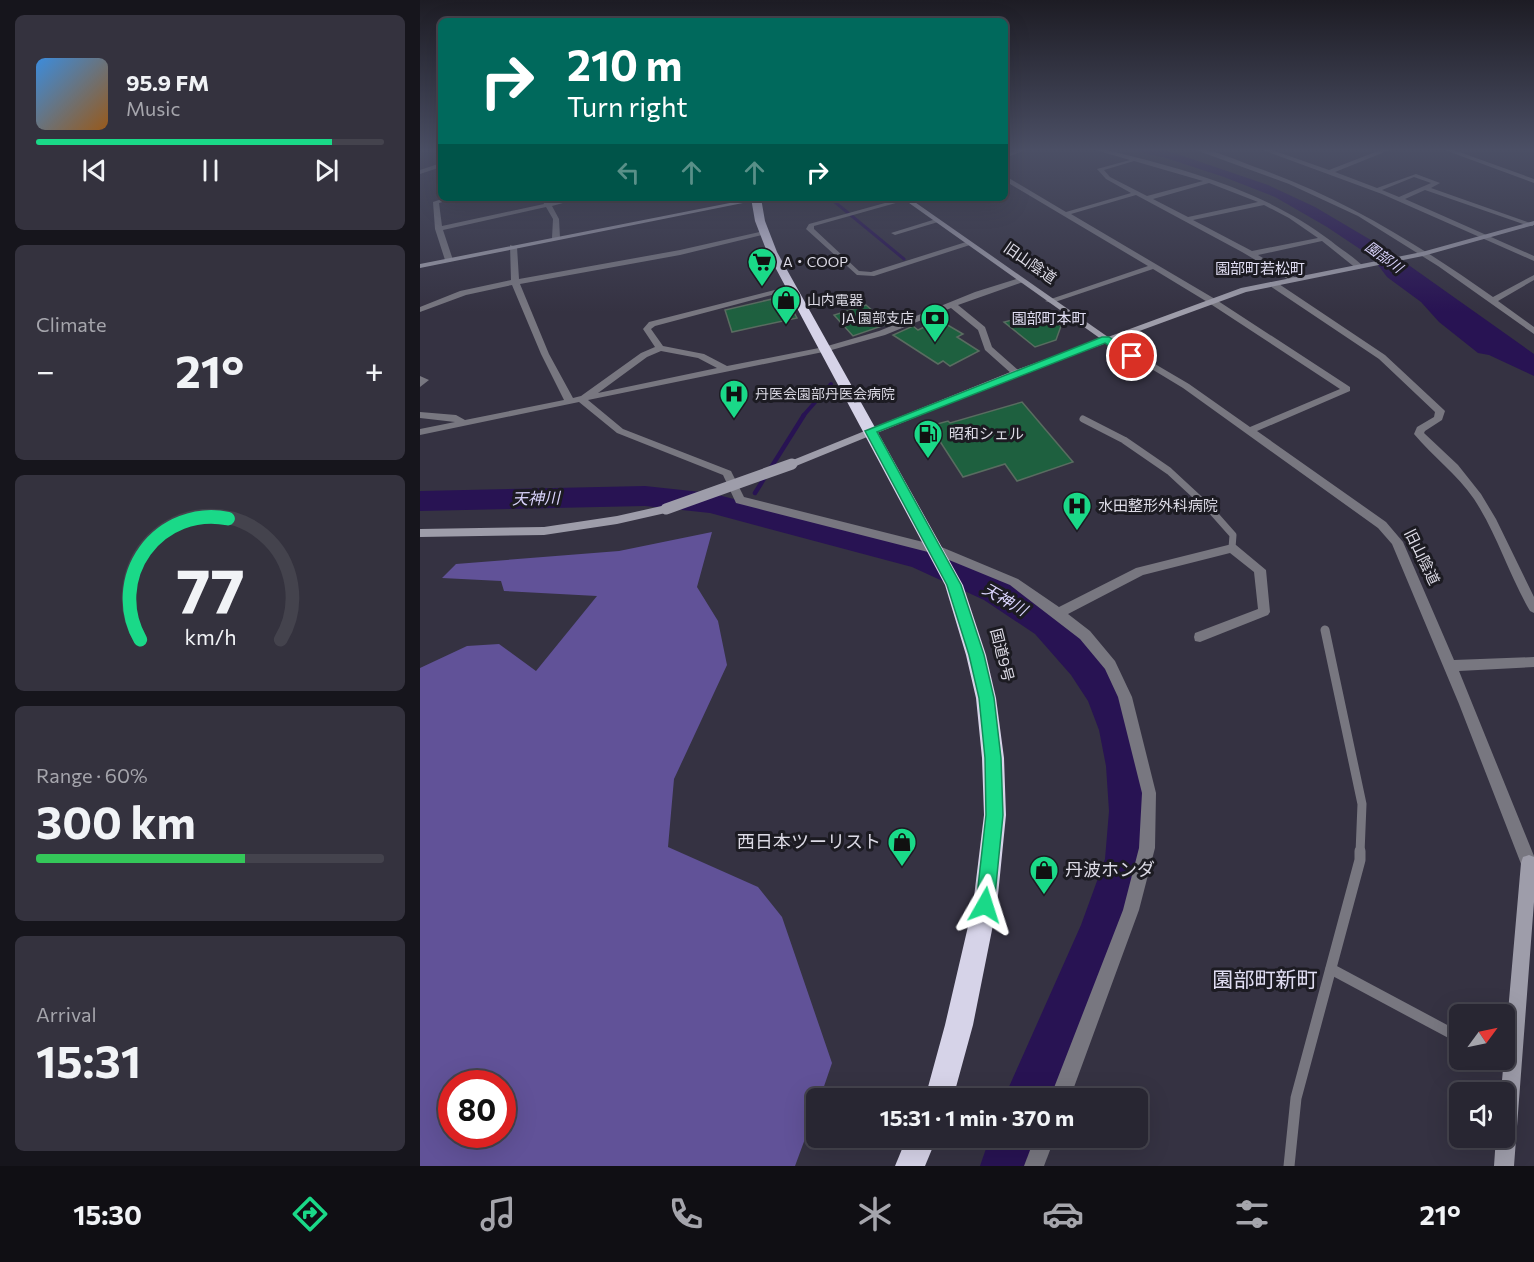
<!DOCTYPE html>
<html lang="en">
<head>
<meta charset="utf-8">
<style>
	:root { --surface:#282632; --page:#34323e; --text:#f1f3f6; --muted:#a5a5ac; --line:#44434d; --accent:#1ad988 }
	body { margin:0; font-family:Commissioner,"Noto Sans JP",sans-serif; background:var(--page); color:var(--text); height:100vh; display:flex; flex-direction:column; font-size:22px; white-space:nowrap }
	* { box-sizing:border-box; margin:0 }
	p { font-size:20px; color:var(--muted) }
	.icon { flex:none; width:33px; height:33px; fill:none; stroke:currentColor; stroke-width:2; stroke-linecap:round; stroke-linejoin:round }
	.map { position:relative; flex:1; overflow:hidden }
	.side { display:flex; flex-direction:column; gap:15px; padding:15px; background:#16151c; width:420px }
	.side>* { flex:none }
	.hud { position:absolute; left:18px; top:18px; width:570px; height:183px; border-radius:9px; box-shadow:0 6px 24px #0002,0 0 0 2px var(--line); background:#00695c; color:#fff; overflow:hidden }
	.needle { width:39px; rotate:57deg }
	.fabs { position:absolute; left:1029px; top:1004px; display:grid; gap:12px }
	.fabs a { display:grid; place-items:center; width:66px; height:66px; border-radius:9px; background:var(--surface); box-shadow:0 6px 24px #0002,0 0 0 2px var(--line); font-size:30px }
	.speed { position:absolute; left:18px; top:1070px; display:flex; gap:12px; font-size:30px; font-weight:700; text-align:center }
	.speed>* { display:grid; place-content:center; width:78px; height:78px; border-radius:50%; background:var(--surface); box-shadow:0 6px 24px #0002,0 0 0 2px var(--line); line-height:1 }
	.speed .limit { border:9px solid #d22; background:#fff; color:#111 }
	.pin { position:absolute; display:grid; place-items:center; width:51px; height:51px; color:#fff; margin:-26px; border:3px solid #fff; border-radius:50%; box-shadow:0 2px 6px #0007 }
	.me { position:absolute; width:66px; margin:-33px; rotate:6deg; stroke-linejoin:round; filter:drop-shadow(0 0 4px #0008) }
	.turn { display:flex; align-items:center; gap:21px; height:126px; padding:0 30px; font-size:27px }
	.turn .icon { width:78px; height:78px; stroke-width:2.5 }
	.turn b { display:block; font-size:42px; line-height:51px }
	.lanes { display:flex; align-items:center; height:57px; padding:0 30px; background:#0003; justify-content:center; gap:30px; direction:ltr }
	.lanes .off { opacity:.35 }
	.big { font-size:45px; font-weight:700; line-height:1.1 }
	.side .card { flex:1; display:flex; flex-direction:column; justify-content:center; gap:9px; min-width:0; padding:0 21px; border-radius:9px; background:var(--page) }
	.side .dial { align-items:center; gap:0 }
	.dial svg { height:156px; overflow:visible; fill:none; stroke:var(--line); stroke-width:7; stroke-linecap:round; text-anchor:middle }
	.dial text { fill:var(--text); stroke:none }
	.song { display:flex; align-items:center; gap:18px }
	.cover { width:72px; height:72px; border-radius:9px; background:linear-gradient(135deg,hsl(210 70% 55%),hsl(30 70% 35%)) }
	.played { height:6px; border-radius:3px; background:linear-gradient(90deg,var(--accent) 85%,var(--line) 85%) }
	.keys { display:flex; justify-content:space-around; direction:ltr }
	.heat { display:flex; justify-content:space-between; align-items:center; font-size:33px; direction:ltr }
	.charge { height:9px; border-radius:4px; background:linear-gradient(90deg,#34c759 60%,var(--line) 0) }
	.trip { position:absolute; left:386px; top:1088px; width:342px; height:60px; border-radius:9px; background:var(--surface); box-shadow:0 6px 24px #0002,0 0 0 2px var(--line); font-weight:700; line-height:60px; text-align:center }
	.dock { display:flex; height:96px; justify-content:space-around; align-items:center; background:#100f14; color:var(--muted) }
	.dock .icon { width:42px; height:42px }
	.dock .selected { color:var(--accent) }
	.dock b { font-size:27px; color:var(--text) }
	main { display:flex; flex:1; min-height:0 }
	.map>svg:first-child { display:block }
	.forest { fill:#615298; fill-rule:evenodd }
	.water { fill:#281353 }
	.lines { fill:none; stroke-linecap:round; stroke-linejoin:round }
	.stream-far2 { stroke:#281353; stroke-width:3 }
	.stream-far1 { stroke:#281353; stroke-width:4 }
	.stream { stroke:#281353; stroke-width:4.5 }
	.river { fill:#281353; fill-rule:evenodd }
	.building { fill:#1e603f; stroke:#596c60; stroke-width:1.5 }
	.lane-far2 { stroke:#787780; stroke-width:7 }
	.lane-far1 { stroke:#787780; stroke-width:9 }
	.lane { stroke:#787780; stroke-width:11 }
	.street { fill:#787780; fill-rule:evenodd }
	.secondary { fill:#9e9daa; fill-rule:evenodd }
	.highway { fill:#d6d3e8; fill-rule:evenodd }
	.secondary-bridge { stroke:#9e9daa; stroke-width:11 }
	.route { fill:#1ad988; stroke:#118d58; stroke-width:1.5 }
	.labels { text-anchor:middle; stroke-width:6; stroke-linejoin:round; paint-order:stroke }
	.far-water-label { font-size:14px; font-style:italic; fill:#dad4fd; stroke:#1c1b22 }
	.far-poi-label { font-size:14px; fill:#dcdae5; stroke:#1c1b22; text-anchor:start }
	.street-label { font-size:15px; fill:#dcdae5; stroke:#1c1b22 }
	.far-quarter-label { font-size:15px; fill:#e0ddf2; stroke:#1c1b22 }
	.poi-label { font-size:15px; fill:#dcdae5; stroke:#1c1b22; text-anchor:start }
	.water-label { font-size:16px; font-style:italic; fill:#dad4fd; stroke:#1c1b22 }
	.near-poi-label { font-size:18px; fill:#dcdae5; stroke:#1c1b22; text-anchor:end }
	.near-quarter-label { font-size:21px; fill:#e0ddf2; stroke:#1c1b22 }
</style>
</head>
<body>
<main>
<section class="side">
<div class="card">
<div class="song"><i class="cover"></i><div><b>95.9 FM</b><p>Music</p></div></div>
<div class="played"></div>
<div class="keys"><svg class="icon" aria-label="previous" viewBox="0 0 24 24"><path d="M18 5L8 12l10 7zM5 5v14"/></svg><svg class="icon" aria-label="pause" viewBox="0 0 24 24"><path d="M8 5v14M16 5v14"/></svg><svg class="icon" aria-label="next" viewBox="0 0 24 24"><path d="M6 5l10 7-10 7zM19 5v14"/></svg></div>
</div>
<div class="card"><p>Climate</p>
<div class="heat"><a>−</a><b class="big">21°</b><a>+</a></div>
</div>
<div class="card dial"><svg viewBox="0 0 100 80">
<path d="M14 69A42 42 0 1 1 86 69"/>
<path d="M14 69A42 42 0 0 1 59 7" stroke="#1ad988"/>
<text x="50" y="56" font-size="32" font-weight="700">77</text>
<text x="50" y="72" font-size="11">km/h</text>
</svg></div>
<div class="card"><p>Range · 60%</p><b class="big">300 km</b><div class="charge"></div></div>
<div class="card"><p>Arrival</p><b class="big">15:31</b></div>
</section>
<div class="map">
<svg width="1114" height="1166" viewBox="0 0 1114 1166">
	<rect width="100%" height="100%" fill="#353242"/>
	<path class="forest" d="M292,532L277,587L298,621L307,665L254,779L248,847L338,887L362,917L412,1063L400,1098H396V1109L375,1166H0V668L47,646L79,644L116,671L177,596L84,591L81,581L22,578L36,564L199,551ZM32,1083H82V1134H32Z"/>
	<path class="water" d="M707,149H740L760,155L848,185L895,207L966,249L1114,354V376L1069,355L1058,353L1019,322L1001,302L967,277L952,257L907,227L855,197L804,177L746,158Z"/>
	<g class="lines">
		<path class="stream-far2" d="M410,198L484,259"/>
		<path class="stream-far1" d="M383,416L411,384"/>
		<path class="stream" d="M335,493L384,415"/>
		<g class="river">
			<path d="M225,486L290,493L512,549L588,582L639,614L677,653L697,683L717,730L726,766L731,811L729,859L705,932L636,1098H584L661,925L685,859L689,811L686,766L679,730L668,701L651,675L615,634L564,600L492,567L290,513L225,506L0,511V491Z"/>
			<path d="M570,1137H624L616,1166H560Z"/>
		</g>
	</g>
	<g class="building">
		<path d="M365,296L377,318L312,332L305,310Z"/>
		<path d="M446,305L468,324L433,336L414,315Z"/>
		<path d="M623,312L641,326L636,340L615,347L584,322Z"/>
		<path d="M519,320L543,334L537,337L559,351L530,366L523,361L518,364L473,335L493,326L498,330Z"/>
		<path d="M602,402L653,462L597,481L585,464L543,477L510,426L528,421L530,423Z"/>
	</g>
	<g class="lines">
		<path class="lane-far2" d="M663,419L704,440L749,471L789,508L813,535L812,548"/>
		<path class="lane-far1" d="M905,630L942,804L940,853"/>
		<g class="lane">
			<path d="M911,969L1040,1038"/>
			<path d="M869,1166L876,1098L940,860V851"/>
		</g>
		<g class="street">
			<path d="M599,149H608L585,158V154Z"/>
			<path d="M672,149H683C764,169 844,190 911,241C922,250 934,257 944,267L937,269L902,241L838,255L878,279L871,281L822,252L716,195L651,214L795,299L930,387V391L837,431L966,522L983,542L1034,660L1114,657V667L1039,671L1114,856V869L1109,871L1103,869L1039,704L972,544L958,528L763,388L682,339L689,337L769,384L830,427L920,389L789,303L733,269L632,303L625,301L728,266L585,181V176L587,177L646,212L711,193L686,179L677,169L710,160ZM714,161L783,181L727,196L690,177L684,170ZM789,183L838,202L768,217L733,199ZM844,205L869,218L898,238L832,251L773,220Z"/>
			<path d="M773,149C794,149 816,160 835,167C922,197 998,244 1073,297L1114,275V280L1078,301L1114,327V334L1018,266L938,216L869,184Z"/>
			<path d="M840,149H849L909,170L963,149H972L915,172L957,188L996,174L1020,183L1011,188L1113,224V226H1109L1005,190L985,199L1114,256V261L962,194ZM994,177L1011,183L979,197L962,190Z"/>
			<path d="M1022,149H1031L1114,179V183Z"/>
			<path d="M21,163V167L0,174V170Z"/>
			<path d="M25,198H36L19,203L22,226L124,204L122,198H128L130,202L149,198H161L132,206L139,219L140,238L136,240L132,238L133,219L126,207L23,230L33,260L29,262L25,260L15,229L13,202Z"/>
			<path d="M483,198L490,199L394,226V229L439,271L451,272L546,242L553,244L454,276L437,275L386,229L389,224Z"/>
			<path d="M516,219L519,221L518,222L475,235L471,233Z"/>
			<path d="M344,231L348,233L346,234L260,255L100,284L129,354L153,398L161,396L221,353L235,347L223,329L229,322L374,285V289L235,326L231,329L243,346L284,354L307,366L404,347L459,331L555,292L600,278H603V282L538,305L565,327L572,347L599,371V375H593L565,350L558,330L531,308L465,335L408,351L168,400L203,429L311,471L324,497L519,546L598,579L639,607L716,568L812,544L816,545L846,570L850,612L848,615L780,642L775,641L774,637L775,633L838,609L834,572L810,553L723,575L648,614L670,631L695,661L712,697L736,793L735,848L719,910L650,1098H630L703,910L719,848L722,793L698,697L685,669L660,639L590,585L512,553L316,503L303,475L197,433L159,402L0,435V429L35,422L0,418V412L36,415L45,420L144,400L121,354L92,285L46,295L0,312V307L40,291L91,280L90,245L97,247L99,279L260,250ZM241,351L278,358L297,368L178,393L227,357Z"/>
			<path d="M850,282H856L965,355L1023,409L1025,411L1022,420L1005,431L1004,433L1038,465L1061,494L1076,519L1114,597V613L1110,611C1089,575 1077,534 1054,499C1037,474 1013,457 994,434L997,427L1014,417L1015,412L959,359L850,286Z"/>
			<path d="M0,376L9,380L0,387Z"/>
			<path d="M615,1137H635L624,1166H604Z"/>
		</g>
		<g class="secondary">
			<path d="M335,198H348L0,268V264Z"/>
			<path d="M482,198H489L688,337L821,288L1002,252L1114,221V225L1003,256L826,292L599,375L376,466H368L367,464L368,462L593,371L681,339Z"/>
			<path d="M246,505L250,506L251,509L250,512L197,524L124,535L0,537V529L124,527L197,516Z"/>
			<path d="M1109,855L1114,857V902L1094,1166H1074L1076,1137H1084V1092H1081L1101,863L1103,857Z"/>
		</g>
		<g class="highway">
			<path d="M331,198H341L345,221L357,252L543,585L566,655L576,698L584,758L586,815L577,905L553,1025L533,1098H505L525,1025L553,905L564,815L562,758L556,698L546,655L525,585L347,252L335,221Z"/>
			<path d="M487,1137H517L505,1166H475Z"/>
		</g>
		<path class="secondary-bridge" d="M246,509L372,464"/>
	</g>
	<linearGradient id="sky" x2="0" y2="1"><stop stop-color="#1d1c24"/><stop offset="0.48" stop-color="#4b4f65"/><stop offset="1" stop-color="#4b4f65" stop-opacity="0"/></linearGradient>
	<rect width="1114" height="312" fill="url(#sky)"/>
	<path class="route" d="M682,337H689L717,356L708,358L685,343L457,432L541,585L564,655L574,698L581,758L583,815L574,905L572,911L565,914L558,911L556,905L566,815L565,758L559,698L549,655L527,585L445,431Z"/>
	<defs>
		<g id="supermarket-pin" transform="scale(1.5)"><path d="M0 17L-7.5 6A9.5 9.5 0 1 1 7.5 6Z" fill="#1ad988" stroke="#1c1b22"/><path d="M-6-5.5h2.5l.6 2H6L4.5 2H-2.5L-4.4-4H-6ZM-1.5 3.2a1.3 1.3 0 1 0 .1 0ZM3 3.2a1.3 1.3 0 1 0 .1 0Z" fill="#111"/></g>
		<g id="shop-pin" transform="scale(1.5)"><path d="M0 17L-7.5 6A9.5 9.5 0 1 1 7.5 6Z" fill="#1ad988" stroke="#1c1b22"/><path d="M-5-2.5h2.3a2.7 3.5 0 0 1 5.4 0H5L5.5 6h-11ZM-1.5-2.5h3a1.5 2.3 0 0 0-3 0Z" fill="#111"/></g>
		<g id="bank-pin" transform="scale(1.5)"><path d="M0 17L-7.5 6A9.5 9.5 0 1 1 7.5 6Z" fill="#1ad988" stroke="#1c1b22"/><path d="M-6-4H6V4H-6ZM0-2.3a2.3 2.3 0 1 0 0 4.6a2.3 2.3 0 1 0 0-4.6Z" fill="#111"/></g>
		<g id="hospital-pin" transform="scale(1.5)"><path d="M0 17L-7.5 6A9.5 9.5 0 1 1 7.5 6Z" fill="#1ad988" stroke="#1c1b22"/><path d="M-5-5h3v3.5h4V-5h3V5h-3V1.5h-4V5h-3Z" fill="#111"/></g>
		<g id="fuel-pin" transform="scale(1.5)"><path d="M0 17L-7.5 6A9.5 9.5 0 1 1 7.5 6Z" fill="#1ad988" stroke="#1c1b22"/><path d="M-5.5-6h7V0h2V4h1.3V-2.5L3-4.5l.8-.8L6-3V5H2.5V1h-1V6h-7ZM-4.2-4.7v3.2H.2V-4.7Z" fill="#111"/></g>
	</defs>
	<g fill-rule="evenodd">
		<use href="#supermarket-pin" x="342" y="262"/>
		<use href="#shop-pin" x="366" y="300"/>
		<use href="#bank-pin" x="515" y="318"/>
		<use href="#hospital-pin" x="314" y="394"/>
		<use href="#fuel-pin" x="508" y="434"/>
		<use href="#hospital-pin" x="657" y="506"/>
		<use href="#shop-pin" x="482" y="842"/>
		<use href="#shop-pin" x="624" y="870"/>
	</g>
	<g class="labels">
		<g class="far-water-label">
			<text transform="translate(964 257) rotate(36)" y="5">園部川</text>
		</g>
		<g class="far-poi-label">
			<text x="363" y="267">A・COOP</text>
			<text x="387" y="305">山内電器</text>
			<text x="494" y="323" text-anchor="end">JA 園部支店</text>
			<text x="335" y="399">丹医会園部丹医会病院</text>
		</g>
		<g class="street-label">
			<text transform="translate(610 263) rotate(35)" y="5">旧山陰道</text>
			<text transform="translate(1002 557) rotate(64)" y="5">旧山陰道</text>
			<text transform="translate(582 655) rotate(76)" y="5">国道9号</text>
		</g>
		<g class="far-quarter-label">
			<text x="840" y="274">園部町若松町</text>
			<text x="629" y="324">園部町本町</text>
		</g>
		<g class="poi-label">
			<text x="529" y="439">昭和シェル</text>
			<text x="678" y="511">水田整形外科病院</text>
		</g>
		<g class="water-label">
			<text transform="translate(116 498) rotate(-1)" y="6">天神川</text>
			<text transform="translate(585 599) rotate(30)" y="6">天神川</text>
		</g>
		<g class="near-poi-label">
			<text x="461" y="848">西日本ツーリスト</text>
			<text x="645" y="876" text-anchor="start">丹波ホンダ</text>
		</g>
		<g class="near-quarter-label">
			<text x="845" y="987">園部町新町</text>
		</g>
	</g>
</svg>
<div class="fabs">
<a><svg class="needle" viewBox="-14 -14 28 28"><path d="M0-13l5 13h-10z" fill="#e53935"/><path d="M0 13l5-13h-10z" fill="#a5a5ac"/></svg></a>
<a><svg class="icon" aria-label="sound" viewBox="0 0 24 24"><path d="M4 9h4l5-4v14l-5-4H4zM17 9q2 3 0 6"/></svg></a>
</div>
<div class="speed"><div class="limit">80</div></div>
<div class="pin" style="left:712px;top:356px;background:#d93025"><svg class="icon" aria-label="arrive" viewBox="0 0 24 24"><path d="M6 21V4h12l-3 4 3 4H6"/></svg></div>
<svg class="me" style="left:565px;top:905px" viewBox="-20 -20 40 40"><path d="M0-17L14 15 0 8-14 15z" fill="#1ad988" stroke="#fff" stroke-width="4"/></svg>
<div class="trip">15:31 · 1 min · 370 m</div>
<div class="hud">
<div class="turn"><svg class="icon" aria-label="right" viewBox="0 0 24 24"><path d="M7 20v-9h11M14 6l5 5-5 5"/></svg><div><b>210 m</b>Turn right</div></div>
<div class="lanes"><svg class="icon off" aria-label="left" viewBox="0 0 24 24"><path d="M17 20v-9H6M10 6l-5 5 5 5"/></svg><svg class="icon off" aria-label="ahead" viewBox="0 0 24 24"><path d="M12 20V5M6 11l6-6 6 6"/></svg><svg class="icon off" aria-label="ahead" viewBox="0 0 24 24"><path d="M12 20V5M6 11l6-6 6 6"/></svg><svg class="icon" aria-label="right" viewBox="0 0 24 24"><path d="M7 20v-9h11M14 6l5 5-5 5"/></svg></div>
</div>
</div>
</main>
<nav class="dock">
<b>15:30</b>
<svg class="icon selected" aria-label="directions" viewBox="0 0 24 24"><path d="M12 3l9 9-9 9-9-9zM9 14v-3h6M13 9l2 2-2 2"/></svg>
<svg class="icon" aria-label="music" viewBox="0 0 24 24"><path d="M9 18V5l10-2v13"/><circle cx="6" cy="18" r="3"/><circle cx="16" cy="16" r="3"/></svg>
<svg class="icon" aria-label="phone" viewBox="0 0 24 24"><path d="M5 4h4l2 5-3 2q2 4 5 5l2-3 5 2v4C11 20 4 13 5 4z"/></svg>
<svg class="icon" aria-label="climate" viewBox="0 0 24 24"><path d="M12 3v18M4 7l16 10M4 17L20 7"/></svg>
<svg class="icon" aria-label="car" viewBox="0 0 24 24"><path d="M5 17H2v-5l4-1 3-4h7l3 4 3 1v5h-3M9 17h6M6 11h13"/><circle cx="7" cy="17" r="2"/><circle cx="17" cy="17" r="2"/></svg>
<svg class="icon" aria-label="filters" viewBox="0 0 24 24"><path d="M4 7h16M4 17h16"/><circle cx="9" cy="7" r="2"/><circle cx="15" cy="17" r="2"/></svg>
<b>21°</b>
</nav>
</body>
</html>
